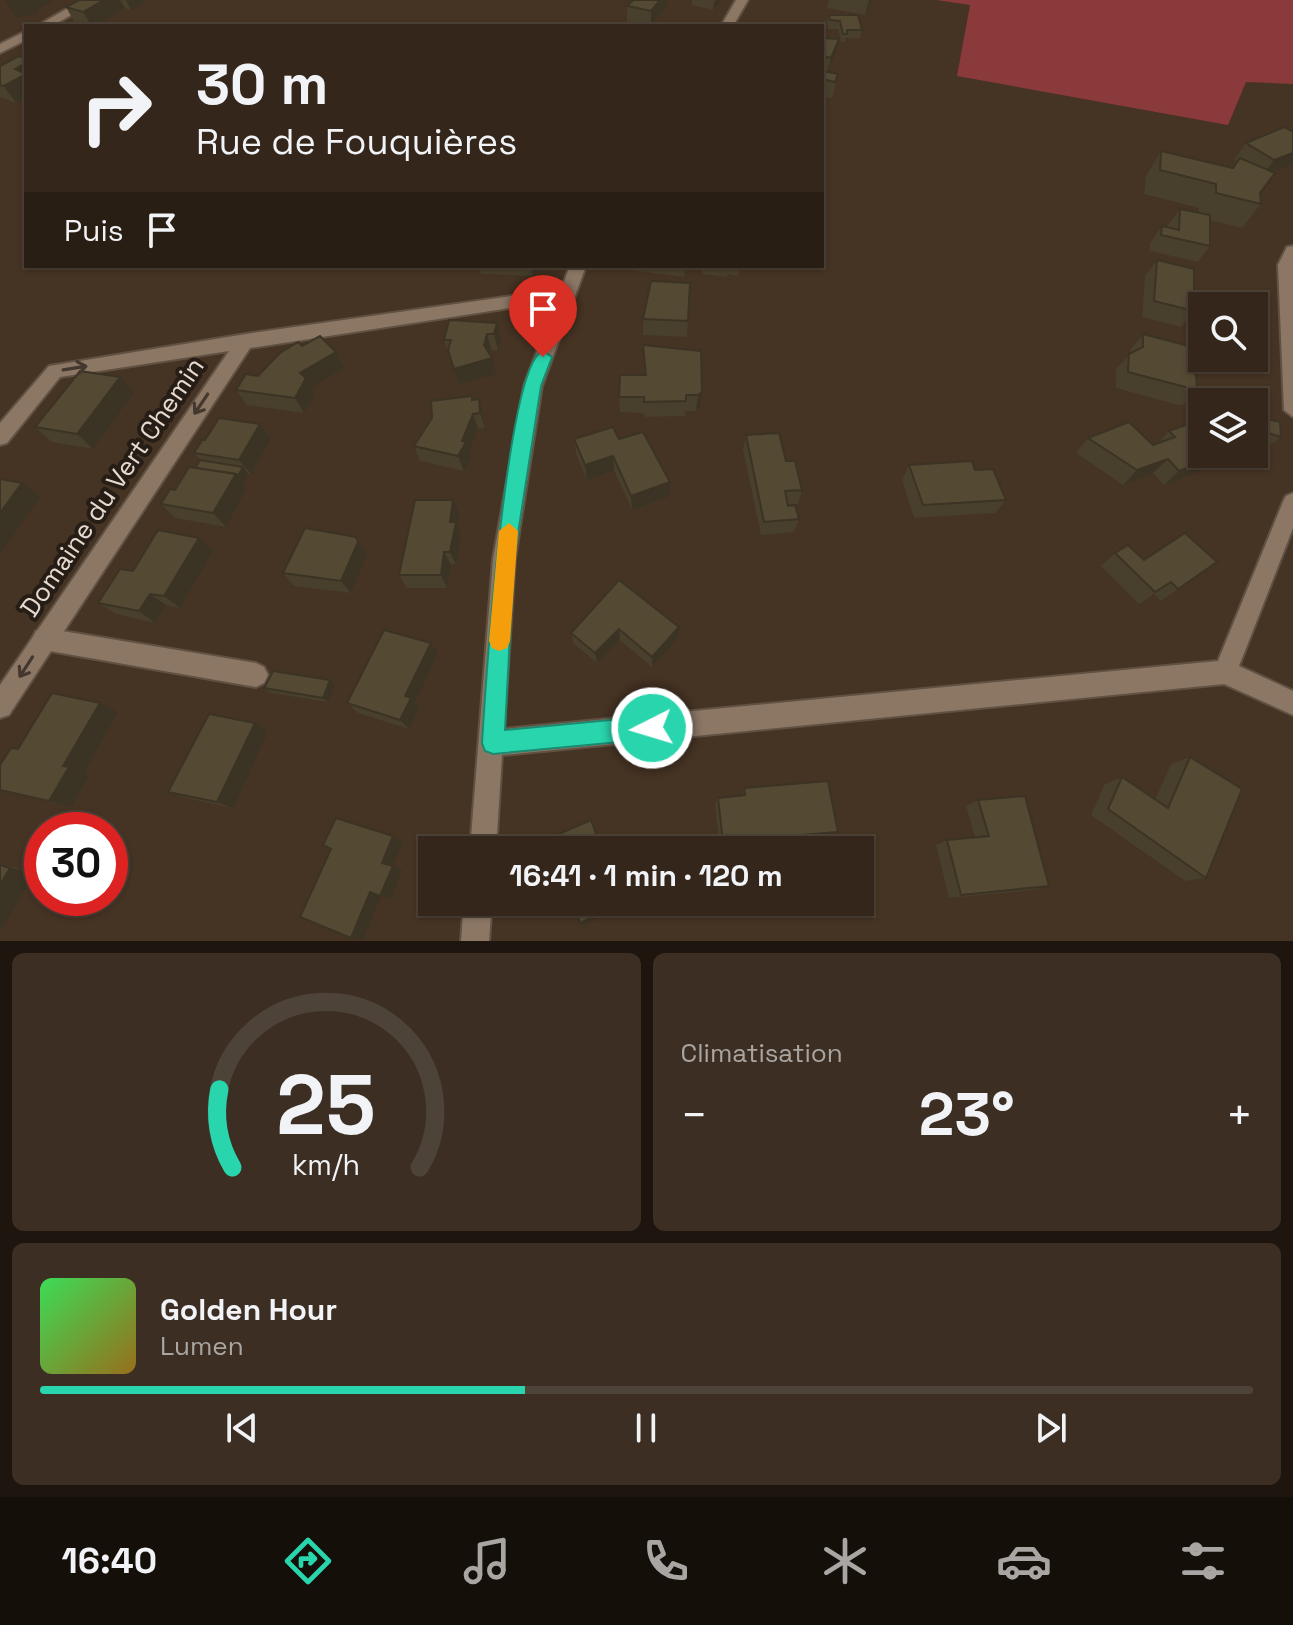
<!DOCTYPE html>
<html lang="fr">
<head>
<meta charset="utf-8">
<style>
	:root { --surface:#34261a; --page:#3c2e23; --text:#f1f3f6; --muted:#a9a5a2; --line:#4e4339; --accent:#29d5ac }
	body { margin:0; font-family:"Space Grotesk",sans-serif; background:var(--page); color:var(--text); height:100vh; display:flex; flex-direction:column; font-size:30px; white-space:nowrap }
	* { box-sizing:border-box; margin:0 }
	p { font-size:26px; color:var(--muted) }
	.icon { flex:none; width:44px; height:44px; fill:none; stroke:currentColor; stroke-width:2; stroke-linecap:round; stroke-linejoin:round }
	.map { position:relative; height:941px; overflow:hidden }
	.side { display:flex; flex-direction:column; gap:12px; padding:12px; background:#1d150e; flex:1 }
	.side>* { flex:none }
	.top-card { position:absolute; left:24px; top:24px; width:800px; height:244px; border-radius:0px; box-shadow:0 2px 6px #0004,0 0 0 2px var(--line); background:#34261a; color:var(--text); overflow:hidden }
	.fabs { position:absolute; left:1188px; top:292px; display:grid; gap:16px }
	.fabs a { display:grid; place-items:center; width:80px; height:80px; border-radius:0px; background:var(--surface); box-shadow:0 2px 6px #0004,0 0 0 2px var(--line); font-size:40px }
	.speed { position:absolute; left:24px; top:812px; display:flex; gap:16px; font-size:40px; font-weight:700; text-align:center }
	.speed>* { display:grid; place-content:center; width:104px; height:104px; border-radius:50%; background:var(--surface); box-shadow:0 2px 6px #0004,0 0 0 2px var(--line); line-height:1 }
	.speed .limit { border:12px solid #d22; background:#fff; color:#111 }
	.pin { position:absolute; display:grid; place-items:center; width:68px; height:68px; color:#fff; margin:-82px -34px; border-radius:50% 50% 50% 0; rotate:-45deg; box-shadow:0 0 8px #0007 }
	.pin .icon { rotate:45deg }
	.me { position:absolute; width:88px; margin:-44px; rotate:265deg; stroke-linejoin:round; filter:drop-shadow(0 0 6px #0008) }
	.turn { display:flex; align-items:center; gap:28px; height:168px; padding:0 40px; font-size:36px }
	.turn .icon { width:104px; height:104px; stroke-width:2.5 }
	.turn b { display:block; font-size:56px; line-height:68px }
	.then { display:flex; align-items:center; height:76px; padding:0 40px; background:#0003; gap:16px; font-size:30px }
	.big { font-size:60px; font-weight:600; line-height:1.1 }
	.side .tile { flex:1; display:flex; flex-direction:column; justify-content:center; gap:12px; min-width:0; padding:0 28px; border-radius:12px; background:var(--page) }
	.side .dial { align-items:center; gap:0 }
	.dial svg { height:208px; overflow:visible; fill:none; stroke:var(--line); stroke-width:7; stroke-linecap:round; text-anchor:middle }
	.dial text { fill:var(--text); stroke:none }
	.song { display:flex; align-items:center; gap:24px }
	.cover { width:96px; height:96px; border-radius:12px; background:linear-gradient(135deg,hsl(130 70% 55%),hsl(40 70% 35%)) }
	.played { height:8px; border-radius:4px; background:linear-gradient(90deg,var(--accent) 40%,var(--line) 40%) }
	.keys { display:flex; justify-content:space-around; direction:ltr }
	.heat { display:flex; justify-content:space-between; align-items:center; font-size:44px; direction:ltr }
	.side .tiles { flex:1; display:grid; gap:12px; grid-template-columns:1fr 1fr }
	.tile:last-child { grid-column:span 2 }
	.trip { position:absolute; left:418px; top:836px; width:456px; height:80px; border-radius:0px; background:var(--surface); box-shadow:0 2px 6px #0004,0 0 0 2px var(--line); font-weight:600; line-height:80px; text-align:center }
	.tab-bar { display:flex; height:128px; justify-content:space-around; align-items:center; background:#150f0a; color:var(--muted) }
	.tab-bar .icon { width:56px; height:56px }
	.tab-bar .selected { color:var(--accent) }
	.tab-bar b { font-size:36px; color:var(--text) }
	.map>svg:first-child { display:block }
	.green { fill:#8b3a3c }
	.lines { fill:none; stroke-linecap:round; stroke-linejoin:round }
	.service-casing { stroke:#605142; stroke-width:4 }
	.minor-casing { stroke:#605142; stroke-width:4 }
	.service { fill:#8c7765; fill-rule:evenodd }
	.minor { fill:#8c7765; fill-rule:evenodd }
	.wall { fill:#483f2c }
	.shaded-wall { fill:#3b3324 }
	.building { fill:#544933; stroke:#3b3324; stroke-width:2 }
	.oneway { stroke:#44382e }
	.route { fill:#29d5ac; stroke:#1b8a70; stroke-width:2 }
	.slow { fill:#f59e0b }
	.labels { text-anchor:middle; stroke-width:8; stroke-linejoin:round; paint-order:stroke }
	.street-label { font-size:26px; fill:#e7dbd1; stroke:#251d16 }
</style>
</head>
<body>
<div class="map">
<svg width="1293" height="941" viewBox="0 0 1293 941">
	<rect width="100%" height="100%" fill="#453323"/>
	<path class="green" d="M936,0H1293V84L1246,82L1228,125L957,76L970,5Z"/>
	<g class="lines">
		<g class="service-casing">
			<g id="service">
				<path d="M82,0H97L52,26H37Z"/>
				<path d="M26,31V40L0,53V44Z"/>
				<path d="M44,628L256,663L264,667L268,675L264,683L256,687L44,650L36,647L32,639L36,631Z"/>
			</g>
		</g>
		<g class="minor-casing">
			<g id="minor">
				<path d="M736,0H748L733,26H721Z"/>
				<path d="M1293,246V417L1284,410L1278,265L1287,247Z"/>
				<path d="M570,266H586L542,386L515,559L504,729L1218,661L1283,502L1286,496L1293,493V528L1239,666L1293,691V715L1224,684L502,755L496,850H470L493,559L524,386L556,301L250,348L9,715L0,718V685L229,351L60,377L7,443L0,445V423L49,366L246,334L561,289Z"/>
				<path d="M464,902H492L489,941H461Z"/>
			</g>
		</g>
		<use href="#service" class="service"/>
		<use href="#minor" class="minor"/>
	</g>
	<g class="wall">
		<path d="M79,0H145L146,2L131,10L125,8L96,26H86L75,23L66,7Z"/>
		<path d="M692,0H722L713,10L692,5Z"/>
		<path d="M829,0H872L865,15L827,8Z"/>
		<path d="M627,6L667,7L652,26H644L627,22Z"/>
		<path d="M829,15L862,30L860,39L846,38L845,42H841L838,29H828L827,23Z"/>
		<path d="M822,38L839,39L835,55L828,73L838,74L832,98L822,97Z"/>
		<path d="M26,58V97L16,103L0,97V66Z"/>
		<path d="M1246,143L1293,164L1272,172L1260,193L1261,204L1242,228L1210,220V246L1198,262L1150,251V243L1162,226L1168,228V225L1180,209L1198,213L1199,208L1144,194L1146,176L1161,151L1233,168L1238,162L1234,160Z"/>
		<path d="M1157,260L1194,311L1181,327L1142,317L1145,276Z"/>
		<path d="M479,266H536L533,276L481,274Z"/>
		<path d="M631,266H686L684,277L631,270Z"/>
		<path d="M687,266H740L738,276L728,274L727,277L702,274V269Z"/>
		<path d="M690,283L687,337L643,335V319Z"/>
		<path d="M497,323L501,339L498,350H491L490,354L496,374L459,384L444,340Z"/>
		<path d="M1143,334L1196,363L1189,371L1197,390L1182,406L1116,388V369L1131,353L1130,350Z"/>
		<path d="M643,345L701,351L700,408L696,411H685V416L645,417L644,413L620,412L619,397L645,375Z"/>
		<path d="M302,346L344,368L311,388L315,394L304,413L247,405L236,390Z"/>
		<path d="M134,393L93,449L52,442L35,427Z"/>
		<path d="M472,396L473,400L483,414L485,428L478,429L469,451L471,456L464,471L420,461L414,446Z"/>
		<path d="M1255,416L1281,437L1272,444L1254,439V417Z"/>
		<path d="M260,424L271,439L251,474H249L243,483L247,488L226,527L175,518L161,504L195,468L200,460L194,453L205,440Z"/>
		<path d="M1169,431L1210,467L1164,485L1153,473L1123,485L1076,453L1088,438L1153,445L1157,444Z"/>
		<path d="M746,435L786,461L802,490L798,504L788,505L799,519L794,532L761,535L743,450Z"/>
		<path d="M574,439H619L670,482V496L632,510L614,470L587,480L576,454Z"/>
		<path d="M909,465L975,470L1006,500L995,513L914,518L902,480Z"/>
		<path d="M459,514L457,526L461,535L456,564L451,565L447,588H407L399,575Z"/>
		<path d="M356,537L367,555L351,593L294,586L283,573Z"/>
		<path d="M199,538L213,551L180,608L166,605L155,623L116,614L98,603L133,571Z"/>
		<path d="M1115,553L1144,560L1217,562L1161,601L1154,594L1139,604L1101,566Z"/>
		<path d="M619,580L679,627L678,638L652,667L620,640L597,663L574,644L571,633Z"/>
		<path d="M438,653L415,703L419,708L409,729L358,713L347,703Z"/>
		<path d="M330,680L335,685L328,702L271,693L264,688Z"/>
		<path d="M118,712L84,773L90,775L71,807L0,791V765L18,749Z"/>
		<path d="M268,732L233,808L186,798L168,792Z"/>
		<path d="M1190,757L1206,878L1185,881L1091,815L1105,784L1122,777L1155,800L1171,764Z"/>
		<path d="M744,788L838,832L831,838L793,840L795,850H720L715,804L718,798L741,796Z"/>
		<path d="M978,800L1049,886L1034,890L949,898L936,845L947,840L975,837L966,806Z"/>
		<path d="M0,864L35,872L0,932Z"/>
	</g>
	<g class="shaded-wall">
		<path d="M13,0H54L39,8L36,14L16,17L5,1Z"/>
		<path d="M104,0H120L125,8L96,26H92L83,12Z"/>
		<path d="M126,0H145L146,2L131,10Z"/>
		<path d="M660,0H668L667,7L651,26V11Z"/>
		<path d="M716,0H722L713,10L714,2Z"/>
		<path d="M869,0H872L865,15Z"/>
		<path d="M839,39L835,55L827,74L831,58Z"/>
		<path d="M26,63V97L16,103L4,86L15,69Z"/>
		<path d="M1293,153V164L1262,176L1274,160Z"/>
		<path d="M531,266H536L533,276Z"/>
		<path d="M497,323L501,339L498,350L494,334Z"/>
		<path d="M487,334L491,350L489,359L492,358L496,374L459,384L454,369L484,345Z"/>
		<path d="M336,352L344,368L311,388L315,394L304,413L295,398L300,373Z"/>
		<path d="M120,377L134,393L93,449L77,434Z"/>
		<path d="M702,392L700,408L696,411L698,395Z"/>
		<path d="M479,399L483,414L485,428L480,413Z"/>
		<path d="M473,414L478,429L469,451L471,456L464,471L458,456L462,441Z"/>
		<path d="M260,424L271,439L251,474L239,460Z"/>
		<path d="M1223,454H1224L1210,467L1164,485L1179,471Z"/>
		<path d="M613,456L614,470L587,480L585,465Z"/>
		<path d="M1168,459L1153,473L1123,485L1137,470Z"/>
		<path d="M243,467L249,474L243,483L247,488L226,527L213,513L236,474Z"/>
		<path d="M670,482V496L632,510L631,496Z"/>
		<path d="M22,483L40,497L0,554V513Z"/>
		<path d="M453,500L459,514L457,526L461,535L456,564L450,552V522Z"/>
		<path d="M356,537L367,555L351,593L341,581Z"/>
		<path d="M199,538L213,551L180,608L164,596Z"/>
		<path d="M444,552L451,565L447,588L441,575Z"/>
		<path d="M150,594L166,605L155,623L139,611Z"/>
		<path d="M679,627L678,638L652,667V657Z"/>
		<path d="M619,629L620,640L597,663L595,653Z"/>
		<path d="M431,643L438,653L415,703L419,708L409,729L400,720L405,696Z"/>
		<path d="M330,680L335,685L328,702L323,698Z"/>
		<path d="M100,703L118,712L84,773L90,775L71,807L49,801L63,766Z"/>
		<path d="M255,723L268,732L233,808L217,802Z"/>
		<path d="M393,836L403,841L392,867L382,863Z"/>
		<path d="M393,866L402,870L391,899L381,896L363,940L351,938L370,892Z"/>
		<path d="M10,868L35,872L0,932V885Z"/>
		<path d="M626,902H632L583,925L580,923Z"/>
	</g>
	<g class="building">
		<path d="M79,0H104L83,12L66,7Z"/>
		<path d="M633,0H660L651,11L627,6Z"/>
		<path d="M829,15H858L862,30H847V34H843L840,21L830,20Z"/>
		<path d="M822,38L839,39L831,58L822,56Z"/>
		<path d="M19,56L26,58V63L15,69L26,74L4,86L0,85V66Z"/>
		<path d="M822,71L838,74L835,82L822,79Z"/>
		<path d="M1284,127L1293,132V153L1274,160L1246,143Z"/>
		<path d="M1161,151L1233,168L1240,158L1275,173L1260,193L1261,204L1216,193V184L1160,170Z"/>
		<path d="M1180,209L1210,215V246L1161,235L1162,226L1179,230Z"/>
		<path d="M1157,260L1194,269V311L1154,301Z"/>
		<path d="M664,266H685L684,269Z"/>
		<path d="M705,266H729L728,268Z"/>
		<path d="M651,281L690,283L688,321L643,319Z"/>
		<path d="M449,320L497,323L494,334H487L484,345L492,358L454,369L448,350L451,340H444Z"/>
		<path d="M1143,334L1196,348V363L1188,361L1187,371L1196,374L1197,390L1128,372L1129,354L1143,347Z"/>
		<path d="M320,336L336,352L300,373L306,378L295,398L236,390L246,374L258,376L280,353L298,342L302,346Z"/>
		<path d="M643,345L701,351L702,392L698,395H686V401L644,402V397H619L620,375H646Z"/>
		<path d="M80,371L120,377L77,434L35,427Z"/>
		<path d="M472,396V400L479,399L480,413L473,414L462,441L466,442L458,456L414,446L432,418L431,401Z"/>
		<path d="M1255,416L1280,422L1281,437L1255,429Z"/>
		<path d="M219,418L260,424L239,460L194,453L202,440H205Z"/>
		<path d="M1129,422L1153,445L1175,437L1169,431L1194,422L1202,430V454H1223L1179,471L1168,459L1137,470L1088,438Z"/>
		<path d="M613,427L619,439L643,432L670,482L631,496L613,456L585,465L574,439Z"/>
		<path d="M779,433L786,461H795L802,490L785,491L788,506L795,505L799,519L764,522L746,435Z"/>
		<path d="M200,460L243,467L238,476L236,474L195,468Z"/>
		<path d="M972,461L975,470L993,469L1006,500L923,505L909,465Z"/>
		<path d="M189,467L236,474L213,513L161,504L170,489L175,490Z"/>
		<path d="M0,479L22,483L0,513Z"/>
		<path d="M415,500H453L450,522H456L450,552H444L441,575H399Z"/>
		<path d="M305,528L356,537L358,542L341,581L283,573Z"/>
		<path d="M158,530L199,538L164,596L150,594L139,611L98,603L120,569L133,571Z"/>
		<path d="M1185,533L1217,562L1178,589L1171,582L1155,592L1115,553L1128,545L1144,560Z"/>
		<path d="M619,580L679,627L652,657L619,629L595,653L571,633Z"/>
		<path d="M384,630L431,643L405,696L411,698L400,720L347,703Z"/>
		<path d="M273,671L330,680L323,698L264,688Z"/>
		<path d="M52,693L100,703L63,766L69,767L49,801L0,790V765L11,748L18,749Z"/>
		<path d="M209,714L255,723L217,802L168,792Z"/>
		<path d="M1190,757L1242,789L1206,878L1108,809L1122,777L1168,808Z"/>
		<path d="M828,781L838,832L792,836L795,850H724L718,798L745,795L744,788Z"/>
		<path d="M1025,796L1049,886L961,895L947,840L989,836L978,800Z"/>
		<path d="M336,818L393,836L382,863L393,866L380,896L370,892L351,938L300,917L331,849L323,845Z"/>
		<path d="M591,820L602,850H556L552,837Z"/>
		<path d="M650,835L656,850H613Z"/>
		<path d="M0,865L10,868L0,885Z"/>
		<path d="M573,902H626L580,923Z"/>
	</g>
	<defs><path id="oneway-shaft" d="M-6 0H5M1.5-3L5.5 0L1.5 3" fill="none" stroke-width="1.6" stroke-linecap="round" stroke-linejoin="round" transform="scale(2)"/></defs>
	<g class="oneway">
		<use href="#oneway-shaft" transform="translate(75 368) rotate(-9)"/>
		<use href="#oneway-shaft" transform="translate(201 404) rotate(124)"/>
		<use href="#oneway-shaft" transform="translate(26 667) rotate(123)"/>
	</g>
	<path class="route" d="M543,351L552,357L541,386L514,559L505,730L652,716L660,720L663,728L660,736L652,739L493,754L485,751L482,743C485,693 506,363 543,351Z"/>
	<path class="slow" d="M509,523L518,531L510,641L507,648L499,651L492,648L489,641L499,531Z"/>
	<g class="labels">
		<g class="street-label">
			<text transform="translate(112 487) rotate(-56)" y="9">Domaine du Vert Chemin</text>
		</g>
	</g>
</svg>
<div class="fabs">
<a><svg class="icon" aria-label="search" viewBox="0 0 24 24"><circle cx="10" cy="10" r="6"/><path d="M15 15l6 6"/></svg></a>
<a><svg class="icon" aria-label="layers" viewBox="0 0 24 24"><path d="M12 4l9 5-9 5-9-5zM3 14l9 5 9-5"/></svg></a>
</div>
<div class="speed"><div class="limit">30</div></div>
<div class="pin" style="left:543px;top:357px;background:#d93025"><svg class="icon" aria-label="arrive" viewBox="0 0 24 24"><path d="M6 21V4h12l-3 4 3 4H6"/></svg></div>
<svg class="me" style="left:652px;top:728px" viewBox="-20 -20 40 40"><circle r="17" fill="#29d5ac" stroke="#fff" stroke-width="3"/><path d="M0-11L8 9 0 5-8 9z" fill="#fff"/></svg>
<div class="trip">16:41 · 1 min · 120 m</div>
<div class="top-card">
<div class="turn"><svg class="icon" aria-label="right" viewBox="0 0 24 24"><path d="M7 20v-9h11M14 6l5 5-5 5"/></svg><div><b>30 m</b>Rue de Fouquières</div></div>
<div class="then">Puis<svg class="icon" aria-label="arrive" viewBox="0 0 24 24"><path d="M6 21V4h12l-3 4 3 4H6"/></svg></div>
</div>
</div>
<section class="side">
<div class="tiles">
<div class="tile dial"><svg viewBox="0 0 100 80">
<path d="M14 69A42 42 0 1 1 86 69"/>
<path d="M14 69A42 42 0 0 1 9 39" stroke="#29d5ac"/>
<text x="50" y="56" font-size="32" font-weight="700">25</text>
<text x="50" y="72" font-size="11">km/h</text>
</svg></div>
<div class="tile"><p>Climatisation</p>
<div class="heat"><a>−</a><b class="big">23°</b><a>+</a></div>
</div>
<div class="tile">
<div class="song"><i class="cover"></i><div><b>Golden Hour</b><p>Lumen</p></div></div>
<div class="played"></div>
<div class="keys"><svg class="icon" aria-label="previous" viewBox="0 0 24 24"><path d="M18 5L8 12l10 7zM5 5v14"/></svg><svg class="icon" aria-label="pause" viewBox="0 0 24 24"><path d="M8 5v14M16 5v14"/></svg><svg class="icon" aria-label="next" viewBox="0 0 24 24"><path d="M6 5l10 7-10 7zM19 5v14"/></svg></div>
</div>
</div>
</section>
<nav class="tab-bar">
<b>16:40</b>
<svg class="icon selected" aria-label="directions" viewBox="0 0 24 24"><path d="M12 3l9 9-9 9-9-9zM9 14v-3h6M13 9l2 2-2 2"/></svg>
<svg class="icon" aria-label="music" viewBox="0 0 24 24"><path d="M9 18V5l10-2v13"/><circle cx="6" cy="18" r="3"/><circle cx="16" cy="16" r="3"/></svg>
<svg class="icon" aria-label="phone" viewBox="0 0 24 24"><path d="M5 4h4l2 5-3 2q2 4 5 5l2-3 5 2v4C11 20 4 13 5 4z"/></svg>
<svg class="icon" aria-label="climate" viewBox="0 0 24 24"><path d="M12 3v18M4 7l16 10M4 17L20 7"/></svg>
<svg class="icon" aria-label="car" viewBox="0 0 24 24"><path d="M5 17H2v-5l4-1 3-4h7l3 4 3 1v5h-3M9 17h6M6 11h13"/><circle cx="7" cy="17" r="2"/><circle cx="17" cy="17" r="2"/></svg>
<svg class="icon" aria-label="filters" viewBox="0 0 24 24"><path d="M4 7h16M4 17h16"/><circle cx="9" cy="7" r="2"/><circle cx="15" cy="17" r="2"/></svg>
</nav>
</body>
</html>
